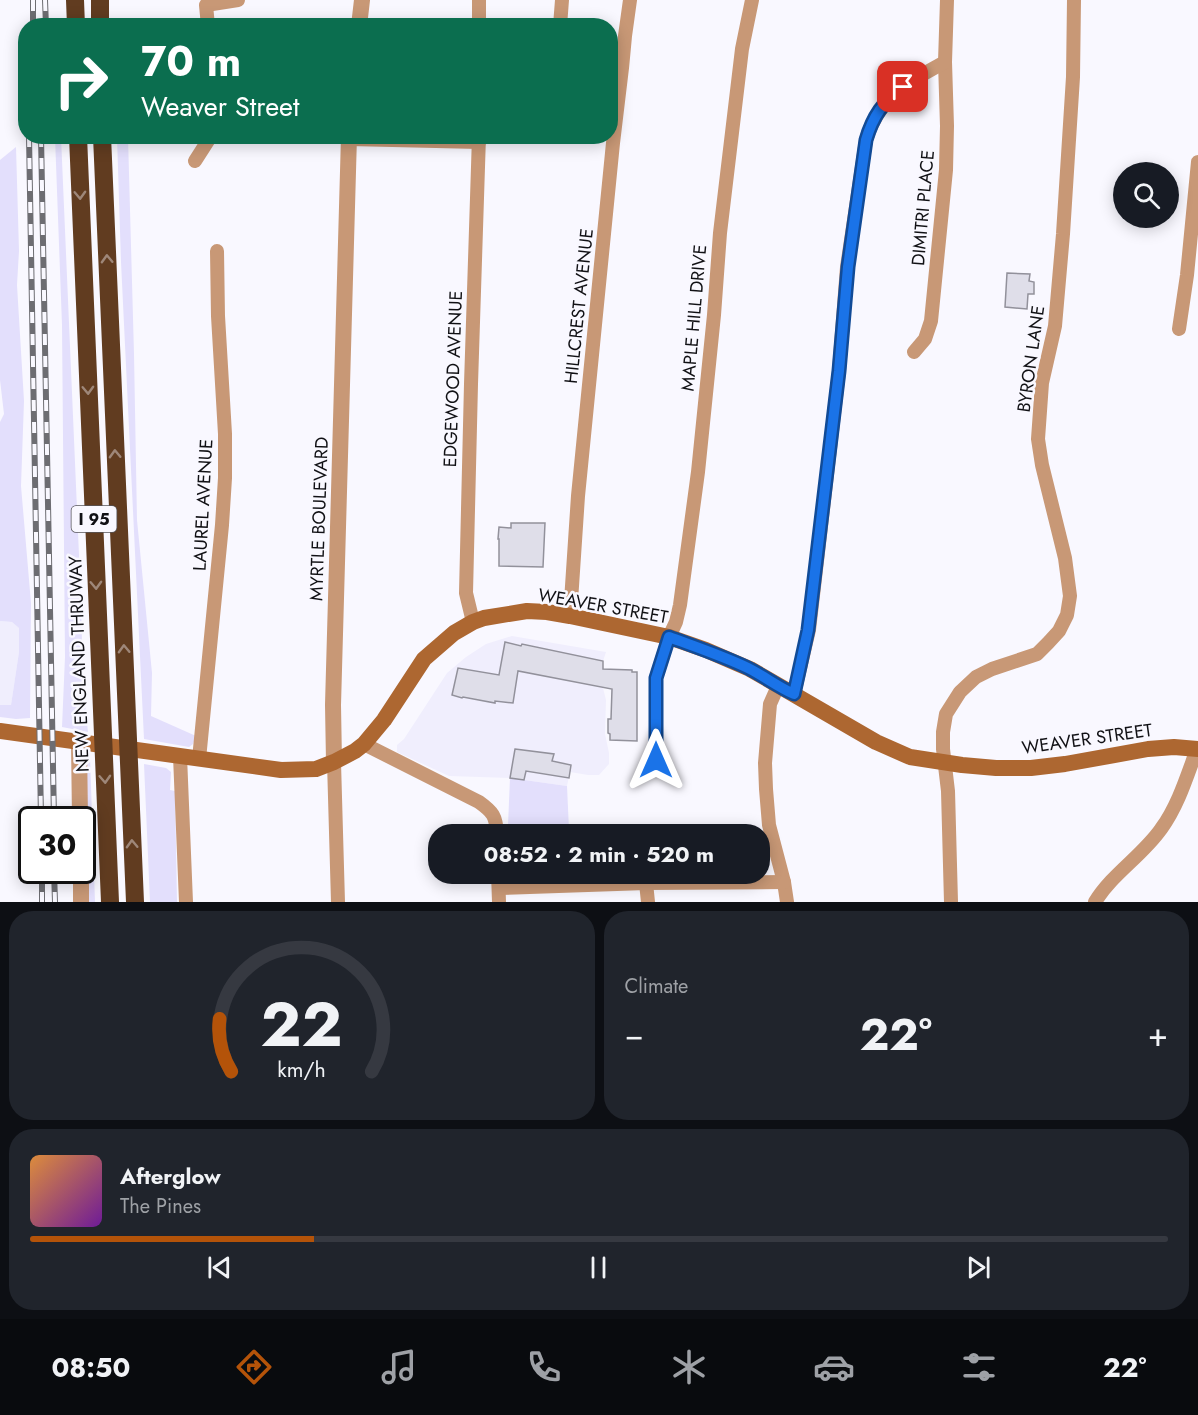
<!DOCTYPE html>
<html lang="en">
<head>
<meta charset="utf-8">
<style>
	:root { --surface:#171b24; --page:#20242c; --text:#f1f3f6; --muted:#9ea1a6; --line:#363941; --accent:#b45309 }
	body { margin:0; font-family:Jost,sans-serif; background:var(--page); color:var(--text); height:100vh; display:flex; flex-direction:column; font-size:22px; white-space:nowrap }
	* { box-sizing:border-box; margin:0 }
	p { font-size:20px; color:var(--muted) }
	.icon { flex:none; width:33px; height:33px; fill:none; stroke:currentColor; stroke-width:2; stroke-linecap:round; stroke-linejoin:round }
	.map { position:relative; height:902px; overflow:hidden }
	.drawer { display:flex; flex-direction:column; gap:9px; padding:9px; background:#0d0f14; flex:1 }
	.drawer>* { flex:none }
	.hud { position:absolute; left:18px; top:18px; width:600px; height:126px; border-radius:24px; box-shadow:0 3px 15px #0003; background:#0b6e4f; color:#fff; overflow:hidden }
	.buttons { position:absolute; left:1113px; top:162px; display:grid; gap:12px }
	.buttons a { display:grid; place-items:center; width:66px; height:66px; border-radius:50%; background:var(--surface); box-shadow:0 3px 15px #0003; font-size:30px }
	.speed { position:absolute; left:18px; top:806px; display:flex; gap:12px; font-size:30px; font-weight:700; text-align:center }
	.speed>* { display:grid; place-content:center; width:78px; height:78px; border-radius:50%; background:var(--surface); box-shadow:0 3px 15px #0003; line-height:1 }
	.speed .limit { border:3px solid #111; border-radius:9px; background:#fff; color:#111 }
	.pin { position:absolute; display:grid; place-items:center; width:51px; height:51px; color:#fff; margin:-26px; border-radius:12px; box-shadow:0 3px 9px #0006 }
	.me { position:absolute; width:66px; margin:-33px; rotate:0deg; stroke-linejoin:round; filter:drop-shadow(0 0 4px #0008) }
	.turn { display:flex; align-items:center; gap:21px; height:126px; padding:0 24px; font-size:27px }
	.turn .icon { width:78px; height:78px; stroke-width:2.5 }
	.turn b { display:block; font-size:42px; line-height:51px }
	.big { font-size:45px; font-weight:700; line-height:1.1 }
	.drawer .widget { flex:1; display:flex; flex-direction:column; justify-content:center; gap:9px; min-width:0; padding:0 21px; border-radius:24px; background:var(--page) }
	.drawer .dial { align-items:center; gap:0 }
	.dial svg { height:156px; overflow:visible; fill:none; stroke:var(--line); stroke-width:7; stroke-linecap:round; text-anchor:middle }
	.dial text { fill:var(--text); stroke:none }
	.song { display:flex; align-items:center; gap:18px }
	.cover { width:72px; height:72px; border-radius:9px; background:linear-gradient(135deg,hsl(30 70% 55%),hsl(280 70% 35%)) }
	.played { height:6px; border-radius:3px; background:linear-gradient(90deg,var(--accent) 25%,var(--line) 25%) }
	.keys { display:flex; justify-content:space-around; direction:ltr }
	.heat { display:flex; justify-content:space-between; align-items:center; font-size:33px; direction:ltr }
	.drawer .tiles { flex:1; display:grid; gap:9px; grid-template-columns:1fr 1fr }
	.widget:last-child { grid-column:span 2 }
	.trip { position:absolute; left:428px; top:824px; width:342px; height:60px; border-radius:24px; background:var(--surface); box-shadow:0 3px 15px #0003; font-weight:700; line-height:60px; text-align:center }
	.tabs { display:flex; height:96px; justify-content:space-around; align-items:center; background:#090b0e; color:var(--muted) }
	.tabs .icon { width:42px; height:42px }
	.tabs .selected { color:var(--accent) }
	.tabs b { font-size:27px; color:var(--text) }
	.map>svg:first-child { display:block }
	.built { fill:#f0eefd }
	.green { fill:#e3dffc }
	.building { fill:#dfdee9; stroke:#92919b; stroke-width:1.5 }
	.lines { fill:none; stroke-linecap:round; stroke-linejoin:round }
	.minor { stroke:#c89876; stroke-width:14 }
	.tertiary { stroke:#c89876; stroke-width:16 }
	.secondary { stroke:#ad6731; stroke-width:16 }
	.motorway { stroke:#613c20; stroke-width:18 }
	.rail-casing { stroke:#6d6d72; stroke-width:6 }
	.rail { stroke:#f9f8ff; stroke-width:4; stroke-dasharray:11; stroke-linecap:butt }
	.oneway { stroke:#9e8779 }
	.route-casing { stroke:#114b97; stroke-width:15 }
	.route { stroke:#1a73e8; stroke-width:10 }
	.labels { text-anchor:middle; stroke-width:5; stroke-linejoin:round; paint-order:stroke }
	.shield { fill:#f9f8ff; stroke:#57565b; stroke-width:1.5 }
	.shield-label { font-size:16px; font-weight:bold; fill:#111115 }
	.street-label { font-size:18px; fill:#111115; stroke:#f9f8ff }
</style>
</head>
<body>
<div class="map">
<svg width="1198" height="902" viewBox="0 0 1198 902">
	<rect width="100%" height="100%" fill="#f9f8ff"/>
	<g class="built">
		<path d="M0,621L12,622L19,628V652L11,705H0Z"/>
		<path d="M512,636L606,652L603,661V688L606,700L605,734L609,753V764L599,775H588L570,772L567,786L510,778L449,776L397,752V745L404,739L447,673L466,657L486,644Z"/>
	</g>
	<g class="green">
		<path d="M55,137H61L81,602L83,685L88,732L62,727L65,657L62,325Z"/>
		<path d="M117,137H128L134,354L137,520L152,673L151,716L196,736L193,744L189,747L144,739L121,262Z"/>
		<path d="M16,147L19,251L17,285L24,401L21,486L31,603L30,718L16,719L0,717V705H11L19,652V628L12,622L0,621V422L4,414L0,380V160Z"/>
		<path d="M85,757H90L95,902H88Z"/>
		<path d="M144,764L166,768L171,772L170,790L175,791L177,902H150Z"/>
		<path d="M510,778L567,786L569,830L508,825Z"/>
	</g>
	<g class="building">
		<path d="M1007,273L1030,274L1029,281L1034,282V294H1028L1027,309L1005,307Z"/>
		<path d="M511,523H545L543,567L499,566V539H498L499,527L511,528Z"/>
		<path d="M505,642L521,646L522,644L603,661V669L632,670V672H637V741L610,740V734L608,733V719H611L612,689L518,671L513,703L495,701V703L463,697L462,698L452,695L458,668L499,675Z"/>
		<path d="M515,749L554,754L552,761L571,765L569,778L526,771L524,780L510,778Z"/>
	</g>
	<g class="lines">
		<g class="minor">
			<path d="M208,26L206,5L238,0"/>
			<path d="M479,26V0"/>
			<path d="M560,26L562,0"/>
			<path d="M349,139L479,142"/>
			<path d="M195,161L211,136"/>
			<path d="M1179,329L1187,275L1198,162"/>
			<path d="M914,352L925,339L931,321L946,170L947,126L945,62"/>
			<path d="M570,616L578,496L613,143L622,68L625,36L630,0"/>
			<path d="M473,622L466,593L471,384L479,136"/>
			<path d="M778,686L770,704L765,763L766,789L769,825L784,882L787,902"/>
			<path d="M794,694L809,630L839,371L847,267L866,140C879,97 907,83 945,62L947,0"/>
			<path d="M364,744L479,802C493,812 496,816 497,834"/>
			<path d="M180,756L186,902"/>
			<path d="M199,759L222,525L225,478V434L218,316L217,251"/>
			<path d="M656,760V678L669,637L676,622L680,605L698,472L714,315L720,233L742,49L752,0"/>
			<path d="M334,762L338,902"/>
			<path d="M498,873L499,902"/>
			<path d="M646,883L648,902"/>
			<path d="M499,888L646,883L784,882"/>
			<path d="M951,902L948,791L943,749V732L946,714L960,692L976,677L992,669L1037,654L1048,643L1059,631L1067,615L1070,596L1065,558L1042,465L1038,439L1042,383L1055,326L1063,234L1073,77L1074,0"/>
			<path d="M1095,902C1112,874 1142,856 1161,829C1178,806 1187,776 1197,749"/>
		</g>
		<g class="tertiary">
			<path d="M359,26L362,0"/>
			<path d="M79,743L80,819"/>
			<path d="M334,762L333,705L349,136"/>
			<path d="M81,870V902"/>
		</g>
		<path class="secondary" d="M0,731L281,770L316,769L334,762L355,751L364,744L384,720L424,659L454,633L473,622L484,618L527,611L547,612L570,616L669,637L706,650L750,669L876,742L910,757L962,765L996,768H1031L1065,764L1148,749L1174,747L1198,749"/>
		<g class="motorway">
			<path d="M75,0L76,26"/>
			<path d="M100,0V26"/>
			<path d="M78,136L110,902"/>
			<path d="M102,136L135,902"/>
		</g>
		<g class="rail-casing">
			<g id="rail">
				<path d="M33,0V26"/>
				<path d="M45,0L46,26"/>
				<path d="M29,136L41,819"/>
				<path d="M41,136L54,819"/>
				<path d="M42,870V902"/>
				<path d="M54,870L55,902"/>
			</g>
		</g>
		<use href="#rail" class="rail"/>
	</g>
	<defs><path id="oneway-chevron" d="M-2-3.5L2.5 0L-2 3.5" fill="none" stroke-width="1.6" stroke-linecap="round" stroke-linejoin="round" transform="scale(1.5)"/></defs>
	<g class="oneway">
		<use href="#oneway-chevron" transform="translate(80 195) rotate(88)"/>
		<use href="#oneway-chevron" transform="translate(107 259) rotate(-92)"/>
		<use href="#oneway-chevron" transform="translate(88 390) rotate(88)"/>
		<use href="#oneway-chevron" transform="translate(115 454) rotate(-92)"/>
		<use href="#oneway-chevron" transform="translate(96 585) rotate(88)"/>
		<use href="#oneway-chevron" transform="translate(124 649) rotate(-92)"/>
		<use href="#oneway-chevron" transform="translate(105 779) rotate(87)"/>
		<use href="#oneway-chevron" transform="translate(132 844) rotate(-92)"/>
	</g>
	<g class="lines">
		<g class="route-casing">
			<path id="route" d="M656,760V678L669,637C696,647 723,656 748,668C764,676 778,687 794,694L808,630L839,371L848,267L866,140C873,116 883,102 903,87"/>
		</g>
		<use href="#route" class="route"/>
	</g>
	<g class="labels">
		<rect class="shield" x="71.5" y="506" width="45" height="26" rx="4.5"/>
		<g class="shield-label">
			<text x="94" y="525">I 95</text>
		</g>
		<g class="street-label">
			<text transform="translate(923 208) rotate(-85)" y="6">DIMITRI PLACE</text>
			<text transform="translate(579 306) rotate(-84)" y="6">HILLCREST AVENUE</text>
			<text transform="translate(694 318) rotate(-85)" y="6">MAPLE HILL DRIVE</text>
			<text transform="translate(1031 359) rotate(-82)" y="6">BYRON LANE</text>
			<text transform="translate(453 379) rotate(-88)" y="6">EDGEWOOD AVENUE</text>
			<text transform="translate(203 505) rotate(-87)" y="6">LAUREL AVENUE</text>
			<text transform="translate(319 519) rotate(-88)" y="6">MYRTLE BOULEVARD</text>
			<text transform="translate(603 606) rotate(10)" y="6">WEAVER STREET</text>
			<text transform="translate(79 664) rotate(-92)" y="6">NEW ENGLAND THRUWAY</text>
			<text transform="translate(1087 739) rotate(-8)" y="6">WEAVER STREET</text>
		</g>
	</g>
</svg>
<div class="buttons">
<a><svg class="icon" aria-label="search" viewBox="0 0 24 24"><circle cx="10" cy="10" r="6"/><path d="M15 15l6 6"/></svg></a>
</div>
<div class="speed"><div class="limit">30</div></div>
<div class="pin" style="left:903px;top:87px;background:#d93025"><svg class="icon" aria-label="arrive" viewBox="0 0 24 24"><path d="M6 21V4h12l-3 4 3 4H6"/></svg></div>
<svg class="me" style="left:656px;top:760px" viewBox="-20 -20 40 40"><path d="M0-17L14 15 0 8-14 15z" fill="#1a73e8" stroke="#fff" stroke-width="4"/></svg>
<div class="trip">08:52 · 2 min · 520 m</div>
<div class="hud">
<div class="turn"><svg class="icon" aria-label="right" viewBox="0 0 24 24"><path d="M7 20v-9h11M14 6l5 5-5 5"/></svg><div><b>70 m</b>Weaver Street</div></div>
</div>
</div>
<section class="drawer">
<div class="tiles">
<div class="widget dial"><svg viewBox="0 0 100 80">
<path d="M14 69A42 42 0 1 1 86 69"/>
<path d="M14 69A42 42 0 0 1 8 42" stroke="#b45309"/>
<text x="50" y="56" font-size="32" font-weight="700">22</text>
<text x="50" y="72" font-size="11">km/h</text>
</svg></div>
<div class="widget"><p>Climate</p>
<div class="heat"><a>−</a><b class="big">22°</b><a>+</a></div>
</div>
<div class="widget">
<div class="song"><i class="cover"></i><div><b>Afterglow</b><p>The Pines</p></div></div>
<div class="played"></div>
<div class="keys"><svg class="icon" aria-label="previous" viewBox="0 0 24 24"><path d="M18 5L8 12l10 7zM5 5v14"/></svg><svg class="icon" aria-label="pause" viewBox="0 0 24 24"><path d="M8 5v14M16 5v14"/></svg><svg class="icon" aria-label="next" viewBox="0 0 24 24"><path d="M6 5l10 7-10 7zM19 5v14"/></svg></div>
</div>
</div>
</section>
<nav class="tabs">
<b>08:50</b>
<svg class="icon selected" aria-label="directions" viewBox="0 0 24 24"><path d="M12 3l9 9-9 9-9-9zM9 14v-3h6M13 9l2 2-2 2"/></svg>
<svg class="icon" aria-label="music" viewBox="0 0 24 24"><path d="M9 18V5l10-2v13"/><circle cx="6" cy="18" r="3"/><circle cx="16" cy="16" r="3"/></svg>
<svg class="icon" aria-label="phone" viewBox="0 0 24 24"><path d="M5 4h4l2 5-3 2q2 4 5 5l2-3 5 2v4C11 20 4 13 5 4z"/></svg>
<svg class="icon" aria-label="climate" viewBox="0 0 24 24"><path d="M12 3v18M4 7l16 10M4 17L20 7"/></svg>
<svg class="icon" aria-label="car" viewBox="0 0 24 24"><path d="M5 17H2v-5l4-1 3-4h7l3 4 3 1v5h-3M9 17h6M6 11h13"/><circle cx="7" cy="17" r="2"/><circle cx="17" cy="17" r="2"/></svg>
<svg class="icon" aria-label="filters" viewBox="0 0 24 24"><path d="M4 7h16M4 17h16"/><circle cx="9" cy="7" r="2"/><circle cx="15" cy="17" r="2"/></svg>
<b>22°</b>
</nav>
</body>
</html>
